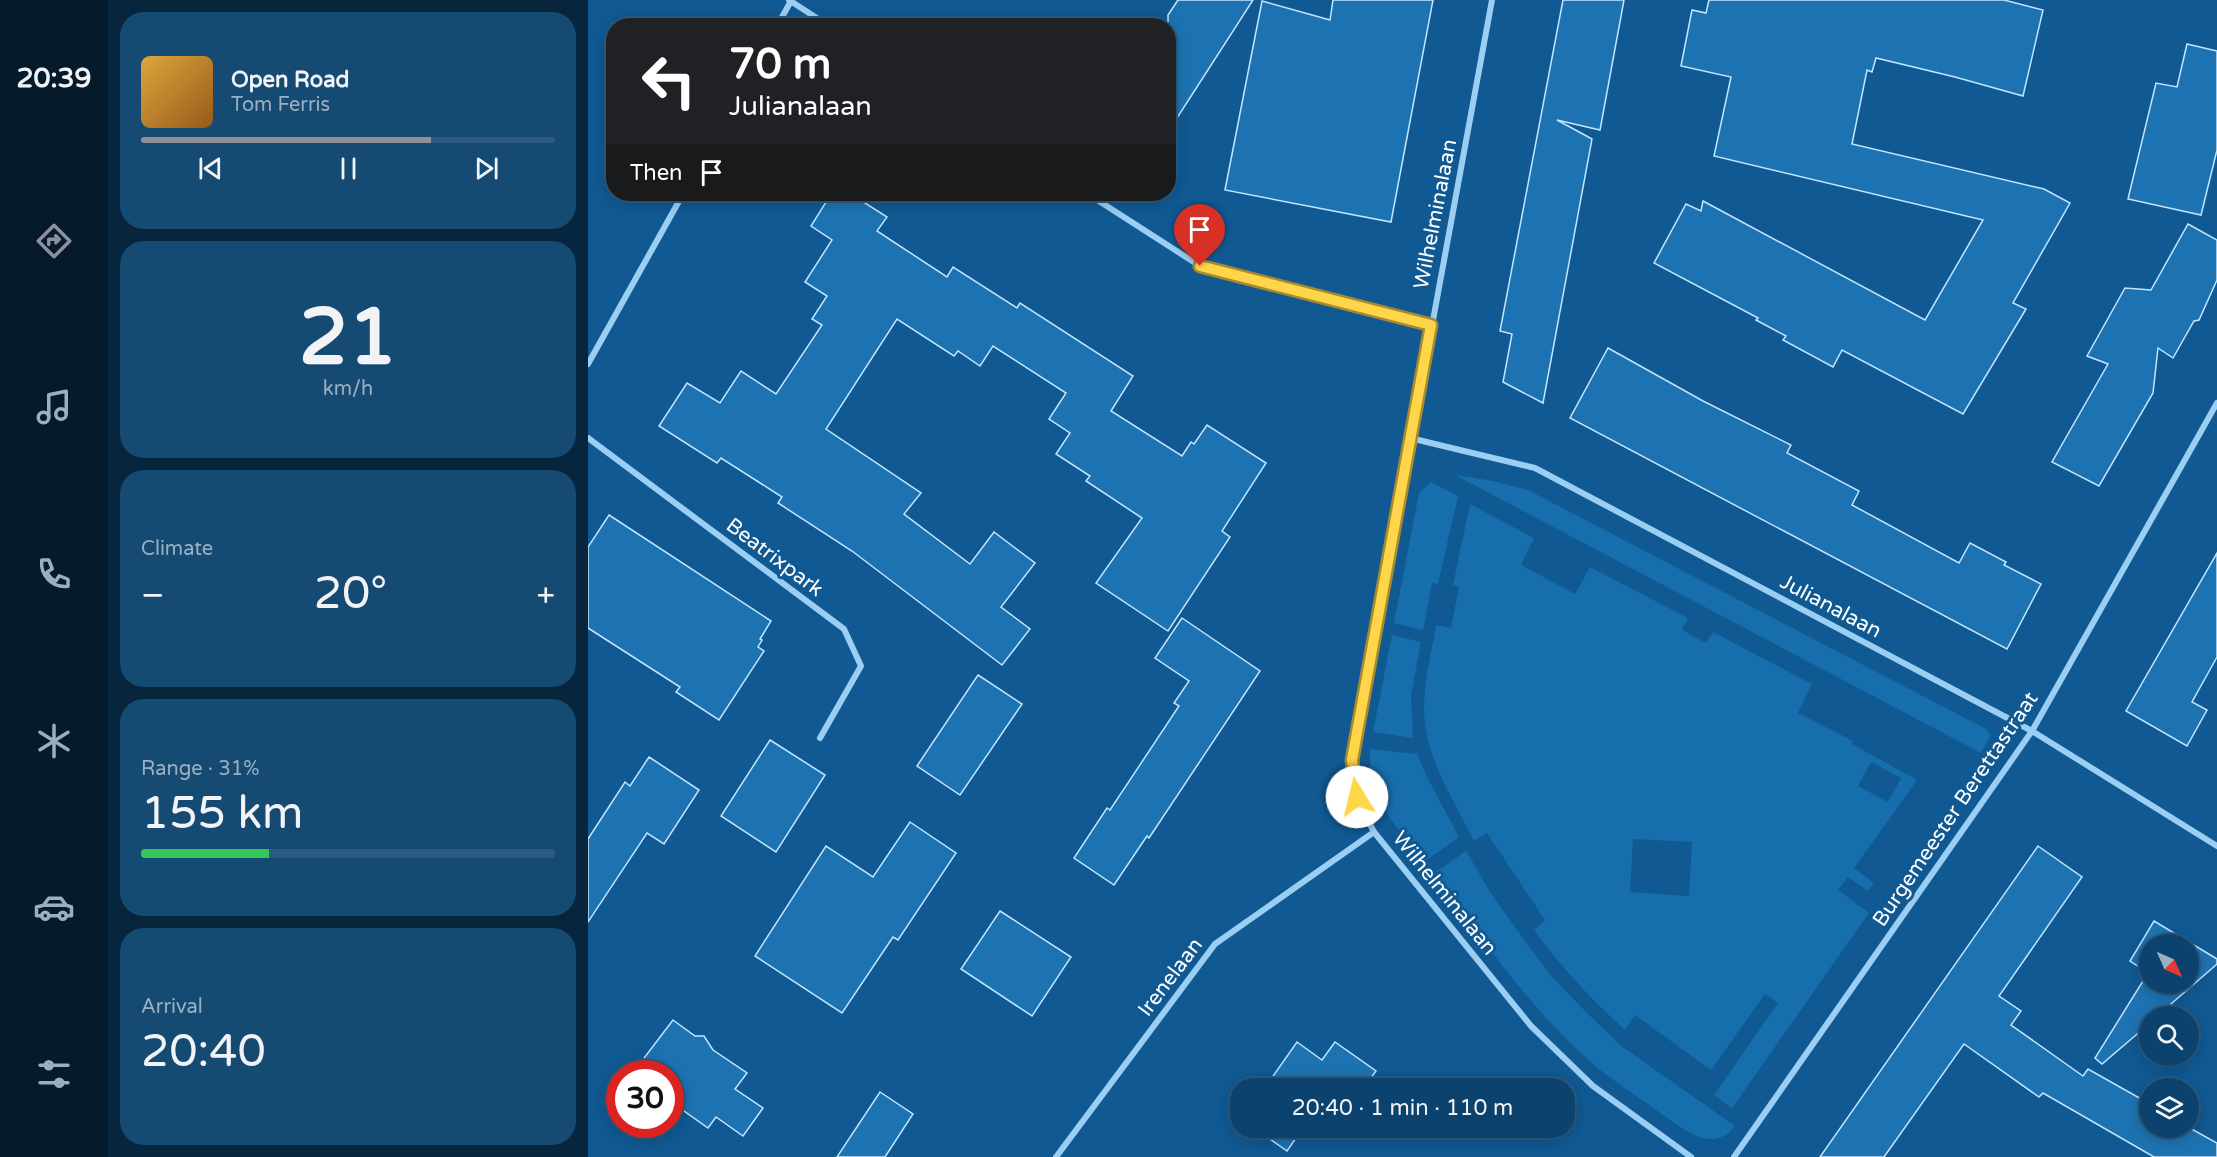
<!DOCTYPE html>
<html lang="en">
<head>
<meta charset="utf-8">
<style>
	:root { --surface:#0c436e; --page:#154a73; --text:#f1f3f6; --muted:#9ab0c2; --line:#2c5c81; --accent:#8c9099 }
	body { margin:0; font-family:"Varela Round",sans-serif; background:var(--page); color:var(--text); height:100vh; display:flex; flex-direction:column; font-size:22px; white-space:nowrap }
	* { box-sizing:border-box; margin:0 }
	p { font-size:20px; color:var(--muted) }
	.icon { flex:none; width:33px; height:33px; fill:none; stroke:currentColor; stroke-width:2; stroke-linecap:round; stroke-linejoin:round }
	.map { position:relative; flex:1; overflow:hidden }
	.drawer { display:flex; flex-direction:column; gap:12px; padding:12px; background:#07253c; width:480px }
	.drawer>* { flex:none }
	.hud { position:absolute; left:18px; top:18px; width:570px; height:183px; border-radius:24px; box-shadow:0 3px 15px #0003,0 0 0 2px var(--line); background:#202124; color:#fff; overflow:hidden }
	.needle { width:39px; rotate:135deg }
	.controls { position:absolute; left:1551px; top:934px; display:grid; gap:12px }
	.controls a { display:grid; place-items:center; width:60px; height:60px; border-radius:50%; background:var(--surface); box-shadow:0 3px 15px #0003,0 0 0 2px var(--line); font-size:30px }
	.speed { position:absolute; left:18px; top:1060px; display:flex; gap:12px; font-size:30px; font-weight:700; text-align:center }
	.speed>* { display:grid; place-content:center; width:78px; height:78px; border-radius:50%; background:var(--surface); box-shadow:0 3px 15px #0003,0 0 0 2px var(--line); line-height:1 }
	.speed .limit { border:9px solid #d22; background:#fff; color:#111 }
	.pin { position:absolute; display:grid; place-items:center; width:51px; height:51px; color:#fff; margin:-62px -26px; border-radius:50% 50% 50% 0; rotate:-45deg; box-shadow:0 0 6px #0007 }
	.pin .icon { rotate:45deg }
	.me { position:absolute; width:66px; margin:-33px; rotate:351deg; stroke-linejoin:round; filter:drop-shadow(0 0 4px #0008) }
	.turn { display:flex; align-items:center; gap:21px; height:126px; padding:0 24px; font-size:27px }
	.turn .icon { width:78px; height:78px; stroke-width:2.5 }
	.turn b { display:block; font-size:42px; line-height:51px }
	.then { display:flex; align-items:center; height:57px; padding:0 24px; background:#0003; gap:12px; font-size:22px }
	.big { font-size:45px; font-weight:600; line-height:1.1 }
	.drawer .card { flex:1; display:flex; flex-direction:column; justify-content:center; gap:9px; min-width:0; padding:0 21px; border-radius:24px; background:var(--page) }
	.drawer .dial { align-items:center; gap:0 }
	.dial b { font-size:78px; line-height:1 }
	.song { display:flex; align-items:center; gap:18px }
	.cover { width:72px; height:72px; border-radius:9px; background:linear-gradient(135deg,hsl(40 70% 55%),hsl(30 70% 35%)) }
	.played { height:6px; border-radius:3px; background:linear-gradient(90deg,var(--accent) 70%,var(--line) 70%) }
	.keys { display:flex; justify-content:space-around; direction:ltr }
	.heat { display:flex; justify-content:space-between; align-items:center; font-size:33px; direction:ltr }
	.charge { height:9px; border-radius:4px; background:linear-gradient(90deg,#34c759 31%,var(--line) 0) }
	.trip { position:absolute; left:642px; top:1078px; width:345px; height:60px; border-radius:24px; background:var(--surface); box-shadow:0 3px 15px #0003,0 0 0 2px var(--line); font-weight:600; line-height:60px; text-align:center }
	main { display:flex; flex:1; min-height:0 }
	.menu { display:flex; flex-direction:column; width:108px; justify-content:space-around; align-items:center; background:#051b2c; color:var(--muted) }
	.menu .icon { width:42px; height:42px }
	.menu .on { color:var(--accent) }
	.menu b { font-size:27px; color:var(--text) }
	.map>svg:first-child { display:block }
	.green { fill:#176eac; fill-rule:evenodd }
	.building { fill:#1d73b1; stroke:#c3e5fe; stroke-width:1.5; fill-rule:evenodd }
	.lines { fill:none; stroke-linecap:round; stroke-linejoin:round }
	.street { stroke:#9bcef3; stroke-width:6 }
	.route-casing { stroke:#a68a30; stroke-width:15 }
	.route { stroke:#ffd54a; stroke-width:10 }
	.labels { text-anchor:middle; stroke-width:6; stroke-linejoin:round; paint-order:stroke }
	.street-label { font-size:21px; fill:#fff; stroke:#105992 }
</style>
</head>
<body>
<main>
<nav class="menu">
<b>20:39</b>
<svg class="icon on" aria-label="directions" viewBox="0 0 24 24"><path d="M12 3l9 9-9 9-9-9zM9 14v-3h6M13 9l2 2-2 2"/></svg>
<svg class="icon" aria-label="music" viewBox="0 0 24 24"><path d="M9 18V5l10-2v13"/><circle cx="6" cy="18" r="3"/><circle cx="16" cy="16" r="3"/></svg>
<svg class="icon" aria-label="phone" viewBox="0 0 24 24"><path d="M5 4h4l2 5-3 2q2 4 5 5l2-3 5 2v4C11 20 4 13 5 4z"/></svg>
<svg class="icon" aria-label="climate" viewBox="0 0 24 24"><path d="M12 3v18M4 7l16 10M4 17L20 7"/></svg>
<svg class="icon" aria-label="car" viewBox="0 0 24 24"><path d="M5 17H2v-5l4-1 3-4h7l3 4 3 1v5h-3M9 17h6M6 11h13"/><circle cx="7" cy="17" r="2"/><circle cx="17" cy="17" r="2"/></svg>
<svg class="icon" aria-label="filters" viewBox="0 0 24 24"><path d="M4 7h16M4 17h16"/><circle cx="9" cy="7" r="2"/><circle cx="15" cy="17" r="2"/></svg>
</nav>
<section class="drawer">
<div class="card">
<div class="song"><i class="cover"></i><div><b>Open Road</b><p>Tom Ferris</p></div></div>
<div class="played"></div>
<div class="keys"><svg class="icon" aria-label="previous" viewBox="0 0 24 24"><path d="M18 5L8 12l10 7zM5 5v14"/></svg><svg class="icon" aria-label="pause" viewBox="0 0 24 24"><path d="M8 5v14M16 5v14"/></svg><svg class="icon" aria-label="next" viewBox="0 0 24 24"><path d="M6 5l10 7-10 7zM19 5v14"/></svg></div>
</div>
<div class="card dial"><b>21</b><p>km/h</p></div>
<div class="card"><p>Climate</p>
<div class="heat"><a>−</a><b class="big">20°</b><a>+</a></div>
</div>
<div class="card"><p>Range · 31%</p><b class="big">155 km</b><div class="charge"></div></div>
<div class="card"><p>Arrival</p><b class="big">20:40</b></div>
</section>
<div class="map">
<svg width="1629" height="1157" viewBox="0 0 1629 1157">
	<rect width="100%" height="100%" fill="#105992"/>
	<g class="green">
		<path d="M867,475L905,481L940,490L1398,729L1403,735L1393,753Z"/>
		<path d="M843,482L870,496L850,584L844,583L835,630L806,623L831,493Z"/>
		<path d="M882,504L946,538L933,565L987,594L1002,567L1100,618L1094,630L1118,643L1125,632L1224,684L1210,713L1265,741L1264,744L1329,780L1266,868L1286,883L1280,891L1260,877L1250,890L1281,913L1144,1108L1126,1095L1190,1003L1177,994L1123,1070L1047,1015L1037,1030C1003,999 973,967 946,930L957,920L899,833L886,841C865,799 836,756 836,708C836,680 844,652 848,625L863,628L871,586L865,585ZM1283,762L1313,778L1300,802L1270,786ZM1045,839L1104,842L1101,896L1042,892Z"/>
		<path d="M804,635L833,642L823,696L825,738L785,732Z"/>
		<path d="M782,749L829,754L839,777L871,837L836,862C807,825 780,798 782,749Z"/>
		<path d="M878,851L904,895L962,975L997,1011L1032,1045L1147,1126C1124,1157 1090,1125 1068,1110C1050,1097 1030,1084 1012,1070C946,1015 897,942 845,874Z"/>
	</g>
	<g class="building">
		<path d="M590,0H665L580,132V15Z"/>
		<path d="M745,0H845L803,222L637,190L674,1L742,20Z"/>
		<path d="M975,0H1036L1012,130L969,120L1004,139L955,403L915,382L924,334L912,331Z"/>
		<path d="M1121,0H1416L1455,10L1435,96L1367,77L1288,58L1284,72L1279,70L1264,144L1456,189L1482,203L1425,303L1438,309L1375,414L1254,350L1245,367L1195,340L1198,336L1168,320L1170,318L1066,263L1098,204L1113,211L1115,201L1337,320L1395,220L1126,156L1143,77L1093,66L1104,10L1118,13Z"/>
		<path d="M1599,44L1629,51V150L1613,215L1540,199L1568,83L1589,87Z"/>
		<path d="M243,194H263L299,217L289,231L359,277L365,267L429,308L432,303L545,376L523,411L594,456L603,442L606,444L619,425L678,463L634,531L642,537L580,631L508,583L554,518L498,481L502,476L468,454L482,433L461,419L478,393L405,346L392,366L370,351L366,356L309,319L238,429L333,493L316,514L382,564L406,532L447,563L413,607L442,629L414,665L264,551L190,503L194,497L133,458L129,463L71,426L99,383L132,403L153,371L188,394L234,325L224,319L239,296L217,282L244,240L223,226Z"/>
		<path d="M1600,224L1629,240V280L1611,320L1606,321L1585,358L1570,348L1565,393L1511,486L1464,462L1520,364L1499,356L1537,288L1563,290Z"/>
		<path d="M1020,348L1115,401L1203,445L1199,453L1271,491L1264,505L1371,563L1382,543L1418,562L1416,565L1453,584L1419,649L982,418Z"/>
		<path d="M21,515L183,621L172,639L174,640L170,647L176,651L131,720L88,692L92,687L0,628V547Z"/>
		<path d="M1629,553V657L1604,702L1619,710L1599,746L1538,711Z"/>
		<path d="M594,618L672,671L561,838L559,836L526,885L486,858L519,808L522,810L591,706L586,703L601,681L567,658Z"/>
		<path d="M390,675L434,704L372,795L329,766Z"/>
		<path d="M182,740L237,775L188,852L133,816Z"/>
		<path d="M61,757L111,790L76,844L59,833L0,922V839L37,782L42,786Z"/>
		<path d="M322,822L368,853L310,940L305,937L254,1013L167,956L238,846L285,877Z"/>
		<path d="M1450,846L1494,877L1411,996L1433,1011L1423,1025L1495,1076L1500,1069L1562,1104V1128L1600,1127L1629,1143V1157H1566L1455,1093L1451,1097L1376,1044L1296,1157H1232Z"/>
		<path d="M412,911L483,957L444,1016L373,969Z"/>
		<path d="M1566,921L1629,959V964L1568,1017H1562V1023L1514,1064L1507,1058L1560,973L1542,961ZM1562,945H1600V984H1562Z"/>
		<path d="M85,1020L107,1036H116L125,1050L159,1073L147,1089L175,1108L155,1136L128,1117L120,1128L82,1101V1074H74L75,1072L56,1058Z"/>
		<path d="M709,1042L734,1060L747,1042L788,1071L775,1089H676Z"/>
		<path d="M292,1092L325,1114L297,1157H249Z"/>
		<path d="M666,1128H715L699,1151Z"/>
	</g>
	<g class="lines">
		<g class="street">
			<path d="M201,0L241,26"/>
			<path d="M904,0L764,760C766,787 773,808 786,832L943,1026L1005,1086L1103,1157"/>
			<path d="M189,26L203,1"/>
			<path d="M500,194L612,266L843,325"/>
			<path d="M0,364L95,194"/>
			<path d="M0,438L256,629L273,666L232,738"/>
			<path d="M822,438L947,468L1444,731L1629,846"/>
			<path d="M468,1157L627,944L786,832"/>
			<path d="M1146,1157L1444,731L1629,403"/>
		</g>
	</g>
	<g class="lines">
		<g class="route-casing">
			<path id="route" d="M612,266L843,325L764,760L769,797"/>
		</g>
		<use href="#route" class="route"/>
	</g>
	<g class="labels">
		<g class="street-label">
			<text transform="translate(847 214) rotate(-79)" y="7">Wilhelminalaan</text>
			<text transform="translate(187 557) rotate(37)" y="7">Beatrixpark</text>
			<text transform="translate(1243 606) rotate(28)" y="7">Julianalaan</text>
			<text transform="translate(1367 809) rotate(-56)" y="7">Burgemeester Berettastraat</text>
			<text transform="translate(857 893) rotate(51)" y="7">Wilhelminalaan</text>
			<text transform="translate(582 977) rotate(-53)" y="7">Irenelaan</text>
		</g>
	</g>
</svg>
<div class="controls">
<a><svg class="needle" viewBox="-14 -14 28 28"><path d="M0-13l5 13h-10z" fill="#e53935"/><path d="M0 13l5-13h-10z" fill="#9ab0c2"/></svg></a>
<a><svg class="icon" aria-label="search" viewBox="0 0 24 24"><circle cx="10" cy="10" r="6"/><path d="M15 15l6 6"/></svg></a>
<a><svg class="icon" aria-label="layers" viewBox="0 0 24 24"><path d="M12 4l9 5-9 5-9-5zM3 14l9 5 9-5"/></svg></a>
</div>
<div class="speed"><div class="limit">30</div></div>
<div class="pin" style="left:612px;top:266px;background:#d93025"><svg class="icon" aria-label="arrive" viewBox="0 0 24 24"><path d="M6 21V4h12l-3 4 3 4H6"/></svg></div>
<svg class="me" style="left:769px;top:797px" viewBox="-20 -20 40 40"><circle r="19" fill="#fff"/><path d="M0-13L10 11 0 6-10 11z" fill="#ffd54a"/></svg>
<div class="trip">20:40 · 1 min · 110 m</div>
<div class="hud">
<div class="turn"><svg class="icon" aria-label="left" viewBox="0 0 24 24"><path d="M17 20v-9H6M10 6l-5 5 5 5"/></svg><div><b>70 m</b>Julianalaan</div></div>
<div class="then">Then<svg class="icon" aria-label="arrive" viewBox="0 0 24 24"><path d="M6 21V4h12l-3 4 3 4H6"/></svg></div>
</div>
</div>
</main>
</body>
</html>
